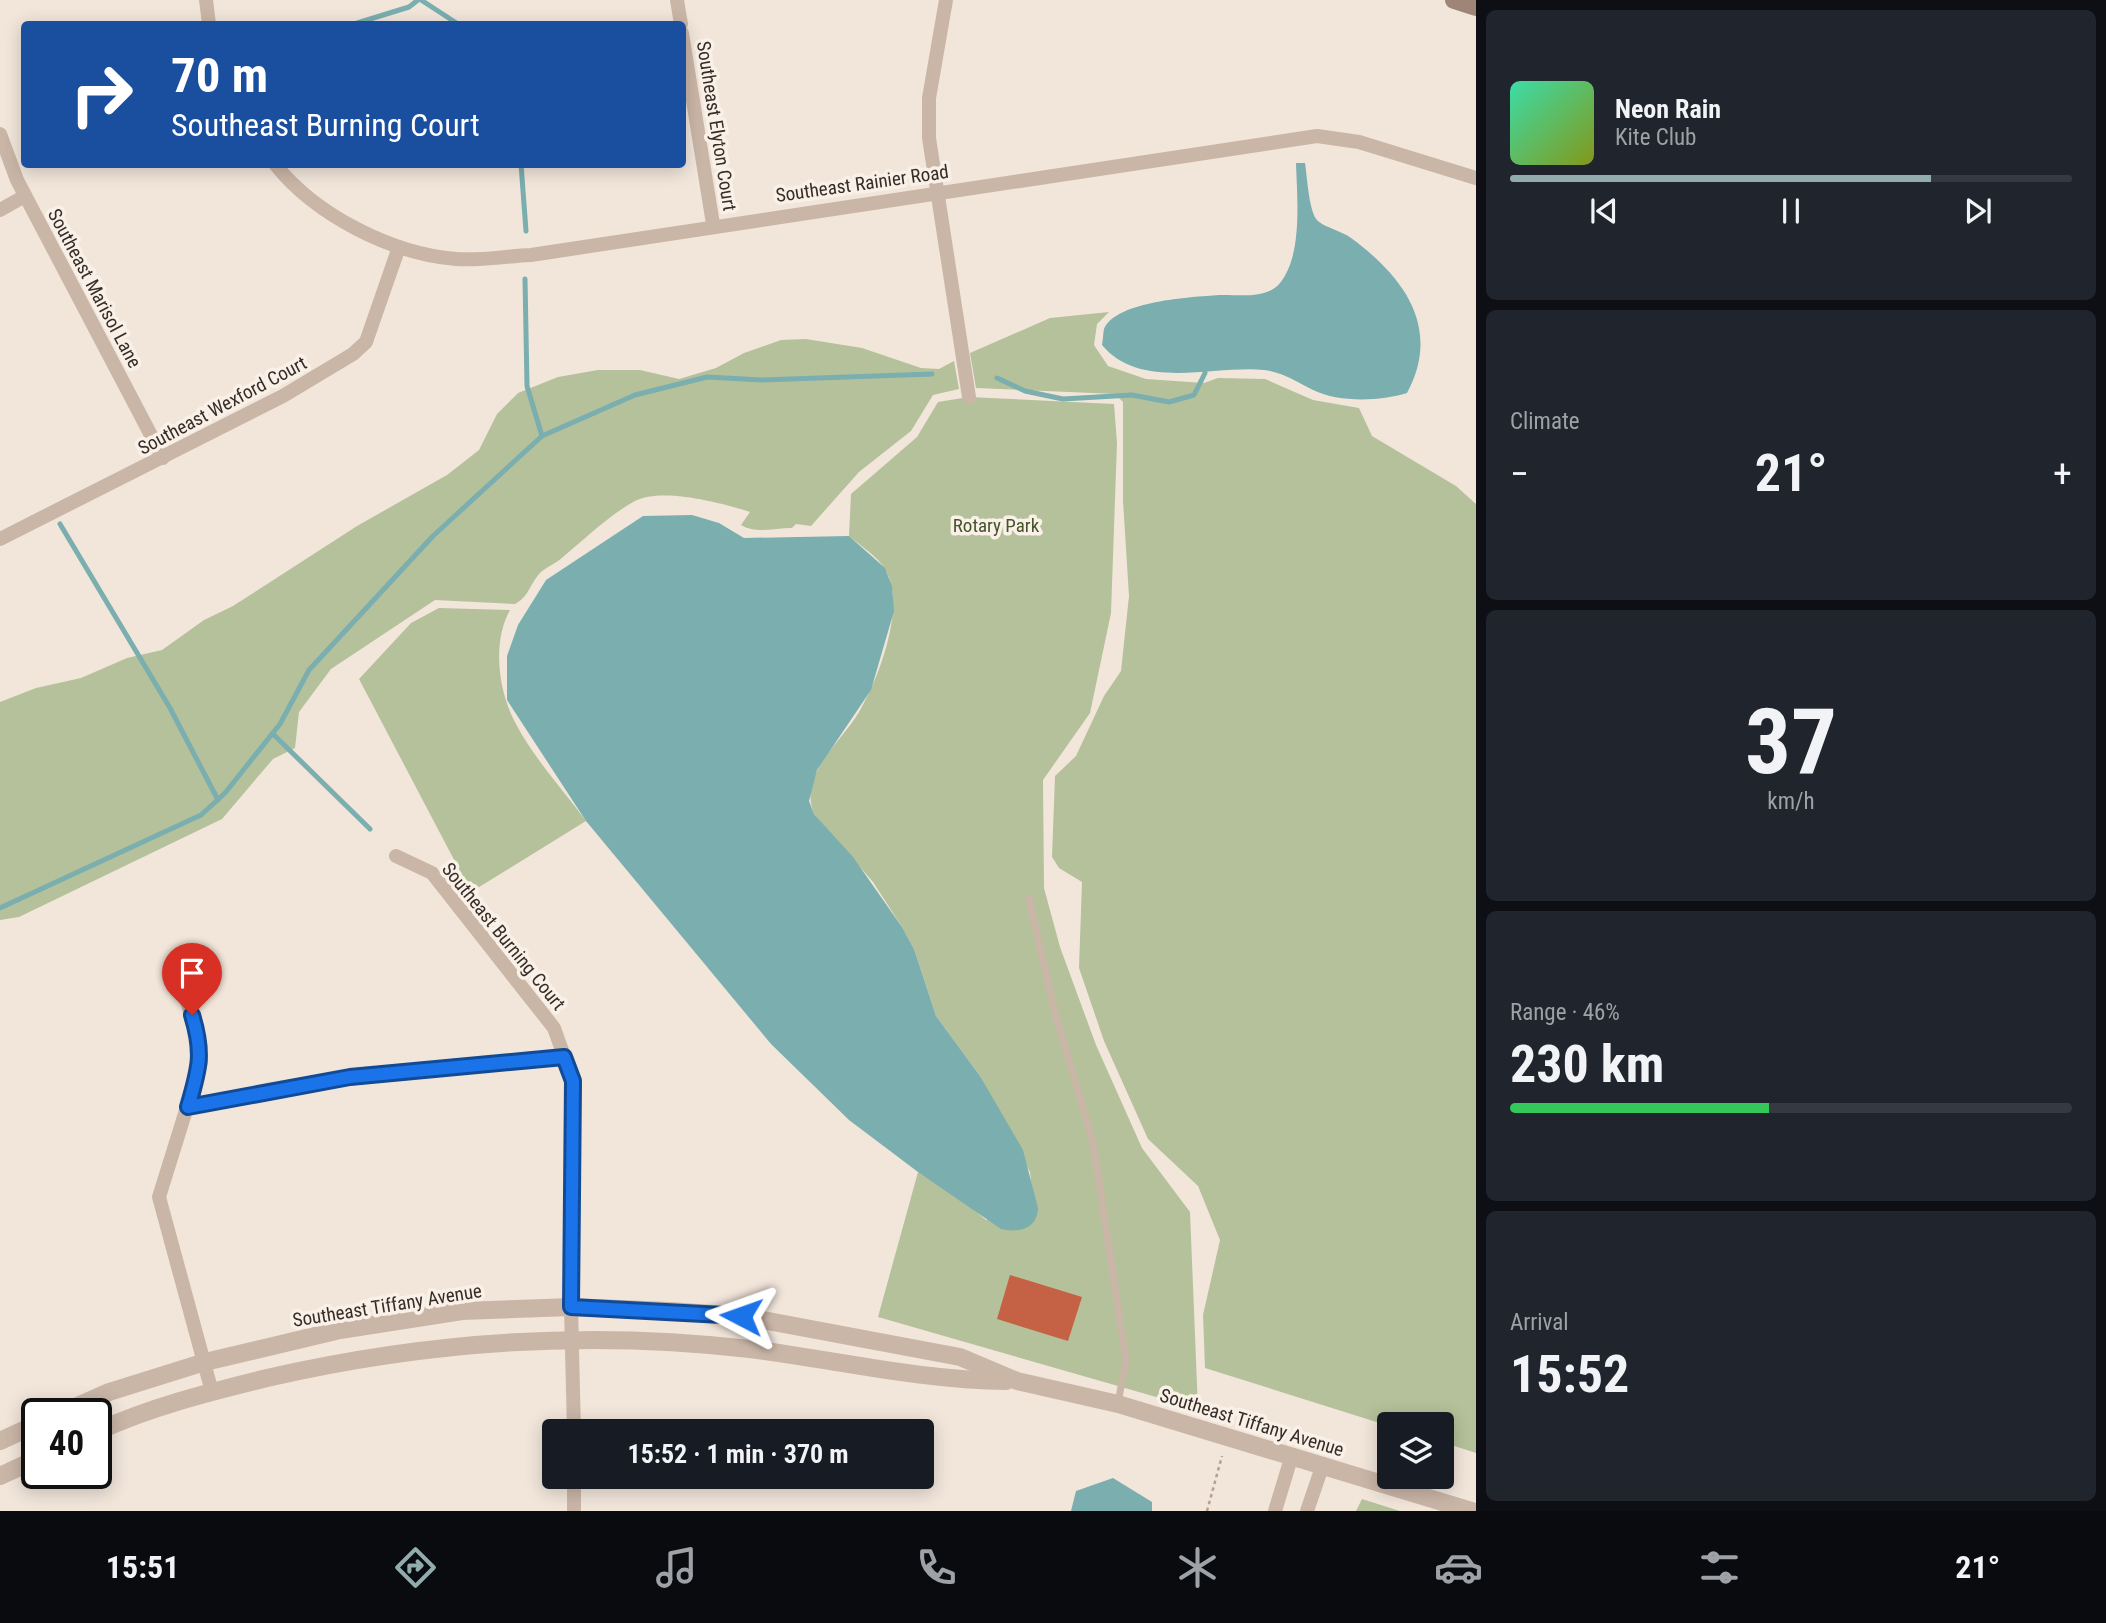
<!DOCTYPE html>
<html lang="en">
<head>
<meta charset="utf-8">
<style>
	:root { --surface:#171b24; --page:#20242c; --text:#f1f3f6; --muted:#9ea1a6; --line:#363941; --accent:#92acae }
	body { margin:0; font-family:"Roboto Condensed",sans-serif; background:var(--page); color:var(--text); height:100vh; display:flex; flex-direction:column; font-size:26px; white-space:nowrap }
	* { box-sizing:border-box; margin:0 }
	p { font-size:23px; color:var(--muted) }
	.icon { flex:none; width:38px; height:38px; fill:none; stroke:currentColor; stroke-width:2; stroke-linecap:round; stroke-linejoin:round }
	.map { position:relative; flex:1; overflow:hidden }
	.panel { display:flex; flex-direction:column; gap:10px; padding:10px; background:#0d0f14; width:630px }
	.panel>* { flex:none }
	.banner { position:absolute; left:21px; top:21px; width:665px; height:147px; border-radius:7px; box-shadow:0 4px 18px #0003; background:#1a4fa0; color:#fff; overflow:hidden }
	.fabs { position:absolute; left:1377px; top:1412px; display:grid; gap:14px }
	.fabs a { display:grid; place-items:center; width:77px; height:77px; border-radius:7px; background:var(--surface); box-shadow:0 4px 18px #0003; font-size:35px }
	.speed { position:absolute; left:21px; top:1398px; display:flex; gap:14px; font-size:35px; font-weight:700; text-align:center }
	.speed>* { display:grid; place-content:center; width:91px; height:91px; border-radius:50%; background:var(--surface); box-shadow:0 4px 18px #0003; line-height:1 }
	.speed .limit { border:4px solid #111; border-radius:10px; background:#fff; color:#111 }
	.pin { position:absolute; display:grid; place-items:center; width:60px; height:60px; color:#fff; margin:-72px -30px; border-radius:50% 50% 50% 0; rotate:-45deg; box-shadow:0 0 7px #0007 }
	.pin .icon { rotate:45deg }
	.me { position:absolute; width:77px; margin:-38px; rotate:274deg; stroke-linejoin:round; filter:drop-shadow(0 0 5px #0008) }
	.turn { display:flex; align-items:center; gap:24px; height:147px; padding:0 35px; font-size:32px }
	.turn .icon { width:91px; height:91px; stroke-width:2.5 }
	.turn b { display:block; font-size:49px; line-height:60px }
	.big { font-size:52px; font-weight:700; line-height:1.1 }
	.panel .card { flex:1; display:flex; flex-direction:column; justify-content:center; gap:10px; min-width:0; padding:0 24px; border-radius:10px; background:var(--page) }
	.panel .dial { align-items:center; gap:0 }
	.dial b { font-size:91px; line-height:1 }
	.song { display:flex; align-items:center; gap:21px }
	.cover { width:84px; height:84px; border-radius:10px; background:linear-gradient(135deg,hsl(160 70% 55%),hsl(70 70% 35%)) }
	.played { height:7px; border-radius:4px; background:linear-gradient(90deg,var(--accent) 75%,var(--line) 75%) }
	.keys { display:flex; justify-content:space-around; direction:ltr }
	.heat { display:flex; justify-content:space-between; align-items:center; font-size:38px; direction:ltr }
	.charge { height:10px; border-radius:5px; background:linear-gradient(90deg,#34c759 46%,var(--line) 0) }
	.trip { position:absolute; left:542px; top:1419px; width:392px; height:70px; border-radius:7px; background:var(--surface); box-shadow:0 4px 18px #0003; font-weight:700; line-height:70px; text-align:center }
	.menu { display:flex; height:112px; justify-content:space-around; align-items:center; background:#090b0e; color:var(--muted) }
	.menu .icon { width:49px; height:49px }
	.menu .active { color:var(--accent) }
	.menu b { font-size:32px; color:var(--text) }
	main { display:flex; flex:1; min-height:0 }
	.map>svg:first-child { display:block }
	.green { fill:#b5c19b }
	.water { fill:#7aaeaf }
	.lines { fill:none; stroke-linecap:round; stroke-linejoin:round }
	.stream { stroke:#7aaeaf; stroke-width:5 }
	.building { fill:#c56145 }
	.path { stroke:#b5a091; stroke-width:2.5; stroke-dasharray:3.5 3.5; stroke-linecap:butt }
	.service { stroke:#cab6a7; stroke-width:7 }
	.minor { stroke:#cab6a7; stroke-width:14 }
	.tertiary { stroke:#cab6a7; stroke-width:18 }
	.secondary { stroke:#9d8578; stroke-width:18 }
	.route-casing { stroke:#114b97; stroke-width:18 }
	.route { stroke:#1a73e8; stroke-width:12 }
	.labels { text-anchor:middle; stroke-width:7; stroke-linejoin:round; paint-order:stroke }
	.street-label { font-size:19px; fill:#362c28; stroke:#f9f1e7 }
	.park-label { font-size:19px; fill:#46542b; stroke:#f9f1e7 }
</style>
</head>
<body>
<main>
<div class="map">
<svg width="1476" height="1511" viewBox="0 0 1476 1511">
	<rect width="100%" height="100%" fill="#f2e6db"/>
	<g class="green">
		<path d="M1109,312L1097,324L1094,345L1108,366L1146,379L1204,383L1218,378L1265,379L1313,400L1359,408L1372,436L1456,486L1476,504V1453L1442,1442V1424L1389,1426L1205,1368L1203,1315L1220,1240L1198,1186L1148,1139L1104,1041L1079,968L1082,882L1059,868L1052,857L1055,776L1076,756L1104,696L1121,671L1129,596L1123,501V402L1115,394L976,388L970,353L1050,318Z"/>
		<path d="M806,339L862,348L921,368L939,369L954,361L959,389L933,395L911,431L859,472L811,526L796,524L792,528C775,528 756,534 741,525L750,512C722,503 662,487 635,501C608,516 586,538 563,557C557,563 548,566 541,572C530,583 529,597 515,604L435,600L331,669L299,712L295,748L273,759L222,819L19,917L0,920V702L36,688L81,678L127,658L162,650L204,620L233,606L357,526L447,475L479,450L497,414L518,393L558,377L598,370H640L679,379L716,368L744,353L781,340Z"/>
		<path d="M969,397L1114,404L1117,443L1111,613L1090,713L1043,780L1044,888L1060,947L1096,1045L1142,1148L1190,1212L1198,1409L878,1317L918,1172L960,1198L986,1220L1038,1208L1033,1199L1030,1172L980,1076L936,1016L914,949L902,927L873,882L814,814C798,774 840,744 859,712C879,678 907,605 885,569C877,556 861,546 849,536L851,494L917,437L938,402Z"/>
		<path d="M439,608L510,610C492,642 498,691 516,724C533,757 564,791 586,821L471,892L359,679L411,623Z"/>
		<path d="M1362,1499L1400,1511H1356Z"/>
	</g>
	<g class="water">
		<path d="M1296,163H1305C1307,175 1309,214 1318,221C1326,228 1342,231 1351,238C1404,277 1442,328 1407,393C1380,401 1340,403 1313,390C1297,382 1282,372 1264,370C1214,365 1140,391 1102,345C1103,341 1103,334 1104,329C1116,301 1191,297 1219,295C1237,294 1266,300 1280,283C1303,255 1297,197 1296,163Z"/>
		<path d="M692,515L719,523L744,538L849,536L885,568L892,586L894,611L871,690L817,770L809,801L814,814L853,857L902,927L914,949L936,1016L980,1076L1023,1150L1038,1208C1037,1229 1019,1233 1001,1229L918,1172L849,1120L771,1044L586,821L507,700V656L518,625L546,580L643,516Z"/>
		<path d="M1113,1478L1152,1502V1511H1071L1076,1491Z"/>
	</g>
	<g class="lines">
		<g class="stream">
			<path d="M421,0L458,24"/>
			<path d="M354,24L409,7L418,0"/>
			<path d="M521,164L526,231"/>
			<path d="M525,279L527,386L542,436"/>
			<path d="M997,378L1025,391L1063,399L1132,395L1169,402L1194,395L1205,373"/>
			<path d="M60,524L170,708L218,800"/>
			<path d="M273,734L370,829"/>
			<path d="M0,908L201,815L225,793L280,724L309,670L433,536L542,436L635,395L707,377L762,380L932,374"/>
		</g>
	</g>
	<path class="building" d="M1010,1275L1082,1297L1068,1341L997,1319Z"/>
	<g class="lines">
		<path class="path" d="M1207,1511L1222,1456"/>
		<path class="service" d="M1029,899L1055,1013L1093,1142L1126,1360L1118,1403"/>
		<g class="minor">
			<path d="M206,0L209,24"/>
			<path d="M677,0L681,24"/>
			<path d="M946,0L929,98V138L969,397"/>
			<path d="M682,33L713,224"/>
			<path d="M0,134L17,180L163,458"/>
			<path d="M275,164C315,215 392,254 456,259C480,261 507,256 531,255L1317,136L1359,142L1476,178"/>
			<path d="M0,210L25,196"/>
			<path d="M0,539L283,396L353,354L366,342L399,247"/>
			<path d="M396,856L432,873L554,1028L573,1081L571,1307L574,1432"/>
			<path d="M184,991L199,1040L201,1062L159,1197L212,1392"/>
			<path d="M188,1107L350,1077L564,1057"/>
			<path d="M574,1477V1511"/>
			<path d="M1275,1511L1292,1455"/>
			<path d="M1307,1511L1323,1464"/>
		</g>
		<g class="tertiary">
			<path d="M60,1414L109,1392L205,1362L340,1330L462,1311L571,1307L670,1311L741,1316L960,1357L1017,1381L1118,1404L1472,1511"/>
			<path d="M96,1432C150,1407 210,1392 267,1378C427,1341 587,1330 750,1349C836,1360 920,1380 1006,1381"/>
			<path d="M0,1441L37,1424"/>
			<path d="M0,1476L37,1459"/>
		</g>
		<path class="secondary" d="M1454,0L1476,7"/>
	</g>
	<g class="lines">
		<g class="route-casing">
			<path id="route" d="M192,1015C204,1054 199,1069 188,1107L350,1077L564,1057L573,1081L571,1307L741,1316"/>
		</g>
		<use href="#route" class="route"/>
	</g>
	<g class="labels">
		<g class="street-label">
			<text transform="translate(717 126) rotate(81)" y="7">Southeast Elyton Court</text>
			<text transform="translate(862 183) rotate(-8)" y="7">Southeast Rainier Road</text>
			<text transform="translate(95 288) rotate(62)" y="7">Southeast Marisol Lane</text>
			<text transform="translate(222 405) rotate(-28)" y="7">Southeast Wexford Court</text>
			<text transform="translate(504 936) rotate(51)" y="7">Southeast Burning Court</text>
			<text transform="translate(387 1305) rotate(-9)" y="7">Southeast Tiffany Avenue</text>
			<text transform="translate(1252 1422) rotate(17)" y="7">Southeast Tiffany Avenue</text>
		</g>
		<g class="park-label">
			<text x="996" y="532">Rotary Park</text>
		</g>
	</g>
</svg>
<div class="fabs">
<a><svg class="icon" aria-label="layers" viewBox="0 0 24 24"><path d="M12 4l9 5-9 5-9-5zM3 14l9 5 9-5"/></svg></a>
</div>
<div class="speed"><div class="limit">40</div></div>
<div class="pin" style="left:192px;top:1015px;background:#d93025"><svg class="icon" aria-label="arrive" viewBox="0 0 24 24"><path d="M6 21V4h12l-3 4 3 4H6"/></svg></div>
<svg class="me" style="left:741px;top:1316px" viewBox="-20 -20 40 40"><path d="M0-17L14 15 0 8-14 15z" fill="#1a73e8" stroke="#fff" stroke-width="4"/></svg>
<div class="trip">15:52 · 1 min · 370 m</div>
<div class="banner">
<div class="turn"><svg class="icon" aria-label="right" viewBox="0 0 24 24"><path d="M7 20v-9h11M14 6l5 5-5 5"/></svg><div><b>70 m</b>Southeast Burning Court</div></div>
</div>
</div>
<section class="panel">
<div class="card">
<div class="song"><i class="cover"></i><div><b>Neon Rain</b><p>Kite Club</p></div></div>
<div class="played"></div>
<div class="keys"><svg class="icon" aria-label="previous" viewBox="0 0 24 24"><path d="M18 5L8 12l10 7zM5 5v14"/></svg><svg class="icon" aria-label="pause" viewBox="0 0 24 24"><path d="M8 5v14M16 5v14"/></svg><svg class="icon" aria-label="next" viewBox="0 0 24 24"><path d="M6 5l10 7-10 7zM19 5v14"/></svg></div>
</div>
<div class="card"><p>Climate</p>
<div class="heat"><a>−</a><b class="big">21°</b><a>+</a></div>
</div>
<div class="card dial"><b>37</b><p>km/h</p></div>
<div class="card"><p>Range · 46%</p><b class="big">230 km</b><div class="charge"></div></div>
<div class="card"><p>Arrival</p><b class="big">15:52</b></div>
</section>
</main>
<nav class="menu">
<b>15:51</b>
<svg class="icon active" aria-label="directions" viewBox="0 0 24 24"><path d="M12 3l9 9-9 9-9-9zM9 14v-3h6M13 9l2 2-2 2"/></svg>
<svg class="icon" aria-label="music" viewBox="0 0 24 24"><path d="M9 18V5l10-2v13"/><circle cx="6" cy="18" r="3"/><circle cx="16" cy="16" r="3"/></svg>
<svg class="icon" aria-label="phone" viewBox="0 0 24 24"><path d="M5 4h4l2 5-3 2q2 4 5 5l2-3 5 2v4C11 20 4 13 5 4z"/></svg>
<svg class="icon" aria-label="climate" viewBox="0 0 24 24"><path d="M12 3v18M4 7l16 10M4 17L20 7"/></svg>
<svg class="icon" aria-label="car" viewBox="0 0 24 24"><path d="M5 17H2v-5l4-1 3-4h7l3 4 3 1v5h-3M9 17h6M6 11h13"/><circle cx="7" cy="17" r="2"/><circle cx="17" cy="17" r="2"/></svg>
<svg class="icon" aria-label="filters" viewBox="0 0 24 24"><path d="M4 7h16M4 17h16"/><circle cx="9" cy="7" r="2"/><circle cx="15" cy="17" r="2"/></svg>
<b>21°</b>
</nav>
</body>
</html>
